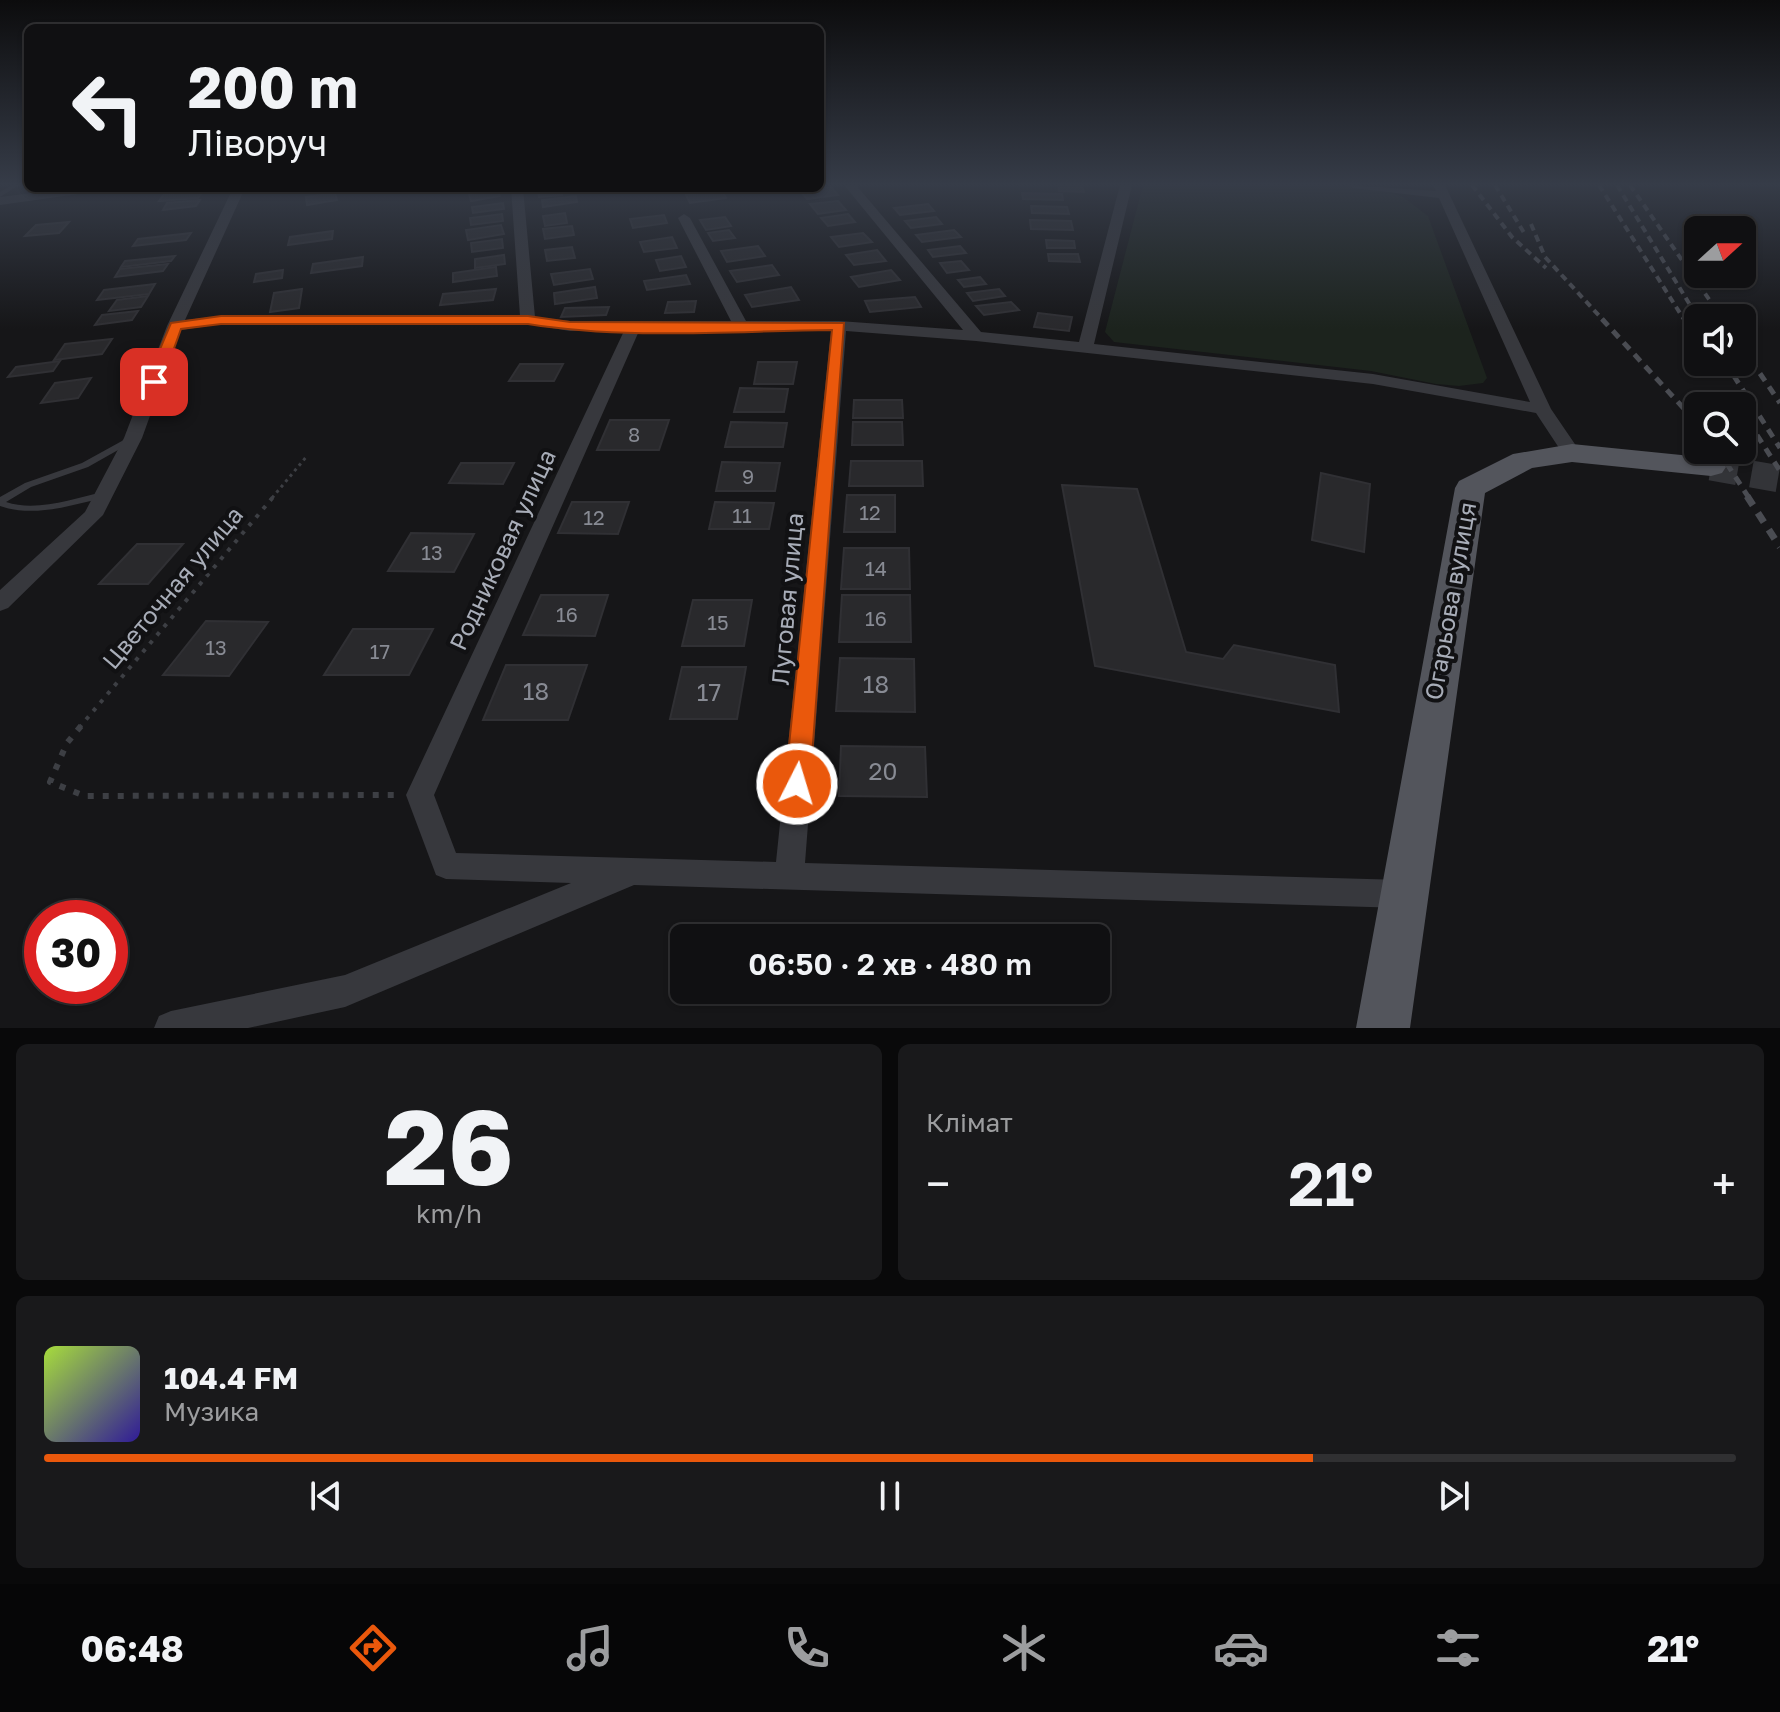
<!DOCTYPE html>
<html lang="uk">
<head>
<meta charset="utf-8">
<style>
	:root { --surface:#101012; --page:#19191b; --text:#f1f3f6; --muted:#9c9d9f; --line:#303032; --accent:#ea580c }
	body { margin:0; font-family:"Golos Text",sans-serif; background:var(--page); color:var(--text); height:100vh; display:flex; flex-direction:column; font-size:30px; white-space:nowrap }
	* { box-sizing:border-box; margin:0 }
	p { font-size:26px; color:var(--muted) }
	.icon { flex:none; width:44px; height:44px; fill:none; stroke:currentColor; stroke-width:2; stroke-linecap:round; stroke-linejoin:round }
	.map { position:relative; height:1028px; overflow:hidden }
	.sheet { display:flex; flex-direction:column; gap:16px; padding:16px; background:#09090a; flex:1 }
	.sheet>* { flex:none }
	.top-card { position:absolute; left:24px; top:24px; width:800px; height:168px; border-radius:12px; box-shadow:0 2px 6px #0004,0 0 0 2px var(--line); background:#101012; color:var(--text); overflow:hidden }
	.needle { width:52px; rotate:69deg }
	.tools { position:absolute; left:1684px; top:216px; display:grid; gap:16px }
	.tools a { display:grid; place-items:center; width:72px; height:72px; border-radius:12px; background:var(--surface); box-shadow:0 2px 6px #0004,0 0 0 2px var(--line); font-size:40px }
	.speed { position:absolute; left:24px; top:900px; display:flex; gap:16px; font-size:40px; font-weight:700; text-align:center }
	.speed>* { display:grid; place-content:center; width:104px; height:104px; border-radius:50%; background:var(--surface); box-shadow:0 2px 6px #0004,0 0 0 2px var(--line); line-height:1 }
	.speed .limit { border:12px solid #d22; background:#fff; color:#111 }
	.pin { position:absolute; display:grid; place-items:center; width:68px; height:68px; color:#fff; margin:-34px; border-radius:16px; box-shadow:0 4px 12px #0006 }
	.me { position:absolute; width:88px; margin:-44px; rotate:5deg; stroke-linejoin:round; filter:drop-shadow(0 0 6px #0008) }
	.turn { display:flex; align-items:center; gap:28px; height:168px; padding:0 32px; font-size:36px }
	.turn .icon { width:104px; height:104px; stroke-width:2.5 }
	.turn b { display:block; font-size:56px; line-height:68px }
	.big { font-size:60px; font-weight:600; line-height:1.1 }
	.sheet .card { flex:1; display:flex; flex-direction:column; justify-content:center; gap:12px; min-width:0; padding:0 28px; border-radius:12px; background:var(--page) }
	.sheet .dial { align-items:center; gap:0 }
	.dial b { font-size:104px; line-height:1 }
	.song { display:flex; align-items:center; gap:24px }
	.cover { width:96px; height:96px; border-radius:12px; background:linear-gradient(135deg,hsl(80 70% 55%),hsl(250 70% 35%)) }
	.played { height:8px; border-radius:4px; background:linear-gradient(90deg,var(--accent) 75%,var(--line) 75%) }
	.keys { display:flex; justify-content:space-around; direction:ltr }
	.heat { display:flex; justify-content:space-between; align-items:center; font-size:44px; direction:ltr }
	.sheet .tiles { flex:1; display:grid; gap:16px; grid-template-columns:1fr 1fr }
	.card:last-child { grid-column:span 2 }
	.trip { position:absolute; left:670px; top:924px; width:440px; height:80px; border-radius:12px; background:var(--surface); box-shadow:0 2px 6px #0004,0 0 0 2px var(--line); font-weight:600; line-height:80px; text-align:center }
	.tabs { display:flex; height:128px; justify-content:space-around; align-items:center; background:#060607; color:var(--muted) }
	.tabs .icon { width:56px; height:56px }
	.tabs .on { color:var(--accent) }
	.tabs b { font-size:36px; color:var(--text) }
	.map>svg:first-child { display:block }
	.green { fill:#1c231d }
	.building { fill:#29292c; stroke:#303034; stroke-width:2 }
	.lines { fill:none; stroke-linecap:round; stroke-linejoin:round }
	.primary-tunnel { stroke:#333438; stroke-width:27; stroke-dasharray:27 14; stroke-linecap:butt }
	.path-far2 { stroke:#3d3f44; stroke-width:3; stroke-dasharray:3 4; stroke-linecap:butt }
	.path-far1 { stroke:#3d3f44; stroke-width:4; stroke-dasharray:4 7; stroke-linecap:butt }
	.path { stroke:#3d3f44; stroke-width:6; stroke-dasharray:6 9; stroke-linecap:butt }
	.lane { fill:#37383d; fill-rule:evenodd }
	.street { fill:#37383d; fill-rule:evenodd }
	.primary { fill:#53555c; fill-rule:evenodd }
	.rail-far2 { stroke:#4a4c52; stroke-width:4; stroke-dasharray:7 5; stroke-linecap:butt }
	.rail-far1 { stroke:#4a4c52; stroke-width:5; stroke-dasharray:9 7; stroke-linecap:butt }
	.rail { stroke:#4a4c52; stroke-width:7; stroke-dasharray:11 9; stroke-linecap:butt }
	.route { fill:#ea580c; stroke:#983908; stroke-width:2 }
	.labels { text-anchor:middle; stroke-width:8; stroke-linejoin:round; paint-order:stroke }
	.number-label { font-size:20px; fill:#888b94 }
	.street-label { font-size:24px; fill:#a8adb8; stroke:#111113 }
	.near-number-label { font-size:24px; fill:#888b94 }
</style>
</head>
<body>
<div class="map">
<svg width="1780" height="1028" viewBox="0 0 1780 1028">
	<rect width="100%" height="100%" fill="#161618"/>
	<path class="green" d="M1143,185H1332L1384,190L1403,197L1428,216L1487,378L1483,383L1459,386L1436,384L1371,371L1114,342L1105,332Z"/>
	<g class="building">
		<path d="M1058,185L1082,186L1084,192L1059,191Z"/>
		<path d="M831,187L838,195L807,199L800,191Z"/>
		<path d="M561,188L562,195L539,197L538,190Z"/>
		<path d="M498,190L500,196L471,201L469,194Z"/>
		<path d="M721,190L726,198L690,203L686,195Z"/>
		<path d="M203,191L198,198L159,201L164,194Z"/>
		<path d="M335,193L337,200L307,205L306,197Z"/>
		<path d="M1022,193L1062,194L1063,200L1023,199Z"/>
		<path d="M576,196L577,202L543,207L542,200Z"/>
		<path d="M200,200L196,206L163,210L167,203Z"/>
		<path d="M838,201L846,210L818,214L810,204Z"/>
		<path d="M503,203L504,209L473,213L472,207Z"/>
		<path d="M928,204L934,211L900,215L894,208Z"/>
		<path d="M1031,206L1067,207L1069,214L1032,213Z"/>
		<path d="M565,213L567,223L545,226L543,216Z"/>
		<path d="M502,214L503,221L471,225L470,218Z"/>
		<path d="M848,214L855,222L828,226L821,218Z"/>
		<path d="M664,215L667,223L633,228L630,219Z"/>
		<path d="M725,217L731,226L706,230L700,220Z"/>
		<path d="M936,217L942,224L911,228L905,221Z"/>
		<path d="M1030,220L1071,221L1073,230L1031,229Z"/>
		<path d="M69,222L59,233L25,236L36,225Z"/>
		<path d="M501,225L504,234L468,240L466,230Z"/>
		<path d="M572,226L574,235L545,239L543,229Z"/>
		<path d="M729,230L735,238L713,241L708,233Z"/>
		<path d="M954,230L961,237L922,242L916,235Z"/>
		<path d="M333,231L332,239L288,245L290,237Z"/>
		<path d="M191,233L186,240L133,246L138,239Z"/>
		<path d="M863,233L872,242L839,247L831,237Z"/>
		<path d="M672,237L677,248L644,252L640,242Z"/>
		<path d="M502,239L503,248L472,252L471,243Z"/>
		<path d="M1046,240L1074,241L1075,248H1047Z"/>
		<path d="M758,246L765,256L727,262L721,251Z"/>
		<path d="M960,246L966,253L933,257L928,250Z"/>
		<path d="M572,247L575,258L547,261L545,250Z"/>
		<path d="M877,250L886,261L854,265L846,255Z"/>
		<path d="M1048,254H1078L1080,262L1049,261Z"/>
		<path d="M504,255L505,264L475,268V259Z"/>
		<path d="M175,256L171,261L121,267L125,261Z"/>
		<path d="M681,256L686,267L660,271L656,260Z"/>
		<path d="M363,257L362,266L311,273L313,264Z"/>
		<path d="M961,261L969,270L947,273L940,263Z"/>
		<path d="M168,264L163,271L115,277L120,269Z"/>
		<path d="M772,265L779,275L737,282L730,271Z"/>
		<path d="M496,267L497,276L453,282V273Z"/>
		<path d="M590,269L593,279L554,285L551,274Z"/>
		<path d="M283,270L282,278L254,282L256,274Z"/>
		<path d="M891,270L900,280L859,287L851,277Z"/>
		<path d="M686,275L690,284L647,290L644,281Z"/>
		<path d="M980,277L986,284L964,287L958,280Z"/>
		<path d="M155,284L149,294L97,300L104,290Z"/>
		<path d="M595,287L597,298L555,304L554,293Z"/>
		<path d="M791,287L799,300L752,307L745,295Z"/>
		<path d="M302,289L299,308L270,312L274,293Z"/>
		<path d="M496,289L493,300L440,305L443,294Z"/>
		<path d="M999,289L1005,296L973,301L967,293Z"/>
		<path d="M148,296L141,307L109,311L117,300Z"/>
		<path d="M915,297L921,307L870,312L865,301Z"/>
		<path d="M696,301L694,312L665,313L668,302Z"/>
		<path d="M1011,302L1019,310L984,315L976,306Z"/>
		<path d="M609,307L606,315L561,317L565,308Z"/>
		<path d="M138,311L132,320L95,325L102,315Z"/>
		<path d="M1038,313L1072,317L1069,331L1034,327Z"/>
		<path d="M112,339L102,354L54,360L65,344Z"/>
		<path d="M60,361L53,371L8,377L16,367Z"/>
		<path d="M758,362H797L793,384H754Z"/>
		<path d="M520,364H563L554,381H509Z"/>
		<path d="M91,378L78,398L41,403L55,383Z"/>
		<path d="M740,388L788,389L784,412H734Z"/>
		<path d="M854,400H902L903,418H853Z"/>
		<path d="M610,420H669L659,450H597Z"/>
		<path d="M731,422L787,423L783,447H725Z"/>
		<path d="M853,422H902L903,445H852Z"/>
		<path d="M851,461H922L923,486H849Z"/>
		<path d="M722,462L780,463L775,491H716Z"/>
		<path d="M461,463H514L503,484L449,483Z"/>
		<path d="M1321,473L1370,484L1364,552L1312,540Z"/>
		<path d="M1062,485L1137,489L1186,652L1223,659L1234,645L1335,665L1339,712L1095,666Z"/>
		<path d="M847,495H895V532H844Z"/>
		<path d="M572,502H629L618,534L558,533Z"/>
		<path d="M715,502L774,503L769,529H709Z"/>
		<path d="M411,533L474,534L454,572L388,571Z"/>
		<path d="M137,544H183L148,584H99Z"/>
		<path d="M844,548H909L910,589H841Z"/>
		<path d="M541,595H608L595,636L523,635Z"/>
		<path d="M842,595H910L911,642H839Z"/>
		<path d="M693,600H752L744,646H682Z"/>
		<path d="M206,621L268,622L229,676L163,675Z"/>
		<path d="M353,629H433L409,675H324Z"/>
		<path d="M840,658L914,659L915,712L836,711Z"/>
		<path d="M506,665H587L568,720H483Z"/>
		<path d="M682,667H746L737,719H670Z"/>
		<path d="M841,746L925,747L927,797L839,796Z"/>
	</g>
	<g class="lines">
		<path class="primary-tunnel" d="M1711,467L1780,479"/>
		<path class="path-far2" d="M272,498L307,456"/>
		<path class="path-far1" d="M79,728L274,496"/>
		<path class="path" d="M81,726L67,743L50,782L85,796L396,795"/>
		<g class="lane">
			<path d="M12,185H19L0,197V192Z"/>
			<path d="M131,436L136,439L134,441L88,467L31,487L6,502C36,512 73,499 103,492L106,493L108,495L106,497C73,505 34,518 0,506V497L25,483L82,463Z"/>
		</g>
		<g class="street">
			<path d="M844,185H856L981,332L1079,342L1120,185H1132L1094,344L1373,374L1530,402L1439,198L1353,188L1347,185L1436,191L1433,185H1445L1551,409L1581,453L1579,457H1565L1536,413L1373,384L976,341L846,331L805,863L1403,880L1414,884L1418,894L1414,904L1403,908L634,885L345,1007L248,1028H154L159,1016L171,1011L345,975L571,883L446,879L436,875L406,795L624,331H570L528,324H221L181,330L142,438L103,515L8,608L0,611V590L85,512L124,438L167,326L233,188H245L185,320L221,316H520L511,188H523L535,317L570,321H731L678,218L684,214L690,218L746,321H839L963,330ZM639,331H831L776,862L456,853L434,795Z"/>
			<path d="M73,188H106L100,191L0,205V197Z"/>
		</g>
		<path class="primary" d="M1572,444L1711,458L1722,461L1726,467L1722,473L1711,476L1572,462L1532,468L1485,493L1410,1028H1356L1455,488L1459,481L1513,454Z"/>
		<g class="rail-far2">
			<path d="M1472,185L1512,237L1546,268"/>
			<path d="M1495,185L1526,236"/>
			<path d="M1599,185L1685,321"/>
			<path d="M1617,185L1698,318"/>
			<path d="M1630,185L1722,318"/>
			<path d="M1531,224L1545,257L1604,321"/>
		</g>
		<g class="rail-far1">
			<path d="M1602,319L1698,424"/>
			<path d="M1684,319L1698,341"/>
			<path d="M1742,347L1780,403"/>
			<path d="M1725,362L1780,448"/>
			<path d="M1757,435L1780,471"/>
			<path d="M1718,450L1749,498"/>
		</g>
		<path class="rail" d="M1747,496L1780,547"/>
	</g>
	<linearGradient id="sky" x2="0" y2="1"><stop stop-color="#0c0c0d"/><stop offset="0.56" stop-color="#363c48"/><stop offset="1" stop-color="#363c48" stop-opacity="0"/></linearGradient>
	<rect width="1780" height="329" fill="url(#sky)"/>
	<path class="route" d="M221,316H528L570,322L844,323L810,784L806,791L797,794L789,791L785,784L832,330C732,331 627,340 528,324H221L181,329L162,382L159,385H149L146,382L171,323Z"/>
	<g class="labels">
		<g class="number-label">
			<text x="634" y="442">8</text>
			<text x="748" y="484">9</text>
			<text x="870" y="520">12</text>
			<text x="742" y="523">11</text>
			<text x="594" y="525">12</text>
			<text x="432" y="560">13</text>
			<text x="876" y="576">14</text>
			<text x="567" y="622">16</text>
			<text x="876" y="626">16</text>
			<text x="718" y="630">15</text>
			<text x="216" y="655">13</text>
			<text x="380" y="659">17</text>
		</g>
		<g class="street-label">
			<text transform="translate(503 550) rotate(-65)" y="8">Родниковая улица</text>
			<text transform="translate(173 588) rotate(-50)" y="8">Цветочная улица</text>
			<text transform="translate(788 599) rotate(-85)" y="8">Луговая улица</text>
			<text transform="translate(1451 601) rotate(-80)" y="8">Огарьова вулиця</text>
		</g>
		<g class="near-number-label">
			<text x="876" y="693">18</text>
			<text x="536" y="700">18</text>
			<text x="709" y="701">17</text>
			<text x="883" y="780">20</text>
		</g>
	</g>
</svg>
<div class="tools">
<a><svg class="needle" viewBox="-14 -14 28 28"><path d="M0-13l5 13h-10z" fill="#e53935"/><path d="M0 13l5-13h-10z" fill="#9c9d9f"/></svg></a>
<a><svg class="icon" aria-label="sound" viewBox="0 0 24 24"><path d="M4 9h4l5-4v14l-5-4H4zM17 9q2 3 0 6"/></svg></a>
<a><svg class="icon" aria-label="search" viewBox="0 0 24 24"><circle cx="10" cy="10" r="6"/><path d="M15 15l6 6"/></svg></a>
</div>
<div class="speed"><div class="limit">30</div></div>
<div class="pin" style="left:154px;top:382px;background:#d93025"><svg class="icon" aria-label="arrive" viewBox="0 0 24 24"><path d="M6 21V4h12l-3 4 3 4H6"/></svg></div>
<svg class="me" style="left:797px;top:784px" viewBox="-20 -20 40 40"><circle r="17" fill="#ea580c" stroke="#fff" stroke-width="3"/><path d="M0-11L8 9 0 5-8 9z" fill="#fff"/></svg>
<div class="trip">06:50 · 2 хв · 480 m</div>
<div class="top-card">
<div class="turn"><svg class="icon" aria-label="left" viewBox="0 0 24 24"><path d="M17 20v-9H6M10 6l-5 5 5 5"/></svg><div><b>200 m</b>Ліворуч</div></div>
</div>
</div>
<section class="sheet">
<div class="tiles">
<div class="card dial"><b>26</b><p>km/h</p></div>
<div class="card"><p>Клімат</p>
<div class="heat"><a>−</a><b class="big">21°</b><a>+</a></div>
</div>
<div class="card">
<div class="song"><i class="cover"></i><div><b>104.4 FM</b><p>Музика</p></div></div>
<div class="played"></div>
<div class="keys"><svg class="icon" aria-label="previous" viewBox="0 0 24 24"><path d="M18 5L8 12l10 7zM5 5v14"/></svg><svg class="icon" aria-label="pause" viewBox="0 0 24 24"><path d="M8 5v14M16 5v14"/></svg><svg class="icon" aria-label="next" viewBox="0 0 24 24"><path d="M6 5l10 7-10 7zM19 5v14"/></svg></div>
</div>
</div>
</section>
<nav class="tabs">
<b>06:48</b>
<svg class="icon on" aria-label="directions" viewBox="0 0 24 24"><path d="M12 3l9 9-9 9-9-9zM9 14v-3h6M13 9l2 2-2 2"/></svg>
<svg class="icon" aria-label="music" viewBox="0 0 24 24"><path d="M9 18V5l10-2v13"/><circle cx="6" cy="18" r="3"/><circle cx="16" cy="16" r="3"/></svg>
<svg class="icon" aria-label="phone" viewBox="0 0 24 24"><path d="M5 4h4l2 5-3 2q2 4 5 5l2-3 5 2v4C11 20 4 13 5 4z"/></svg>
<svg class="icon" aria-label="climate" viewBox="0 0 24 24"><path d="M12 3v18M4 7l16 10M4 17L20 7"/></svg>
<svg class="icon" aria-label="car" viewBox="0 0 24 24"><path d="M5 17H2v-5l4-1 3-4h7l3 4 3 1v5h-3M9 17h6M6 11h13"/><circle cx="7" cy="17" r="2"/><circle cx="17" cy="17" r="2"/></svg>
<svg class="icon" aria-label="filters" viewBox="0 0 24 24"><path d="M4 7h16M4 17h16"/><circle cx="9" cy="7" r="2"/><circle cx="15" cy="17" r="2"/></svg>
<b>21°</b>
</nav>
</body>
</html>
